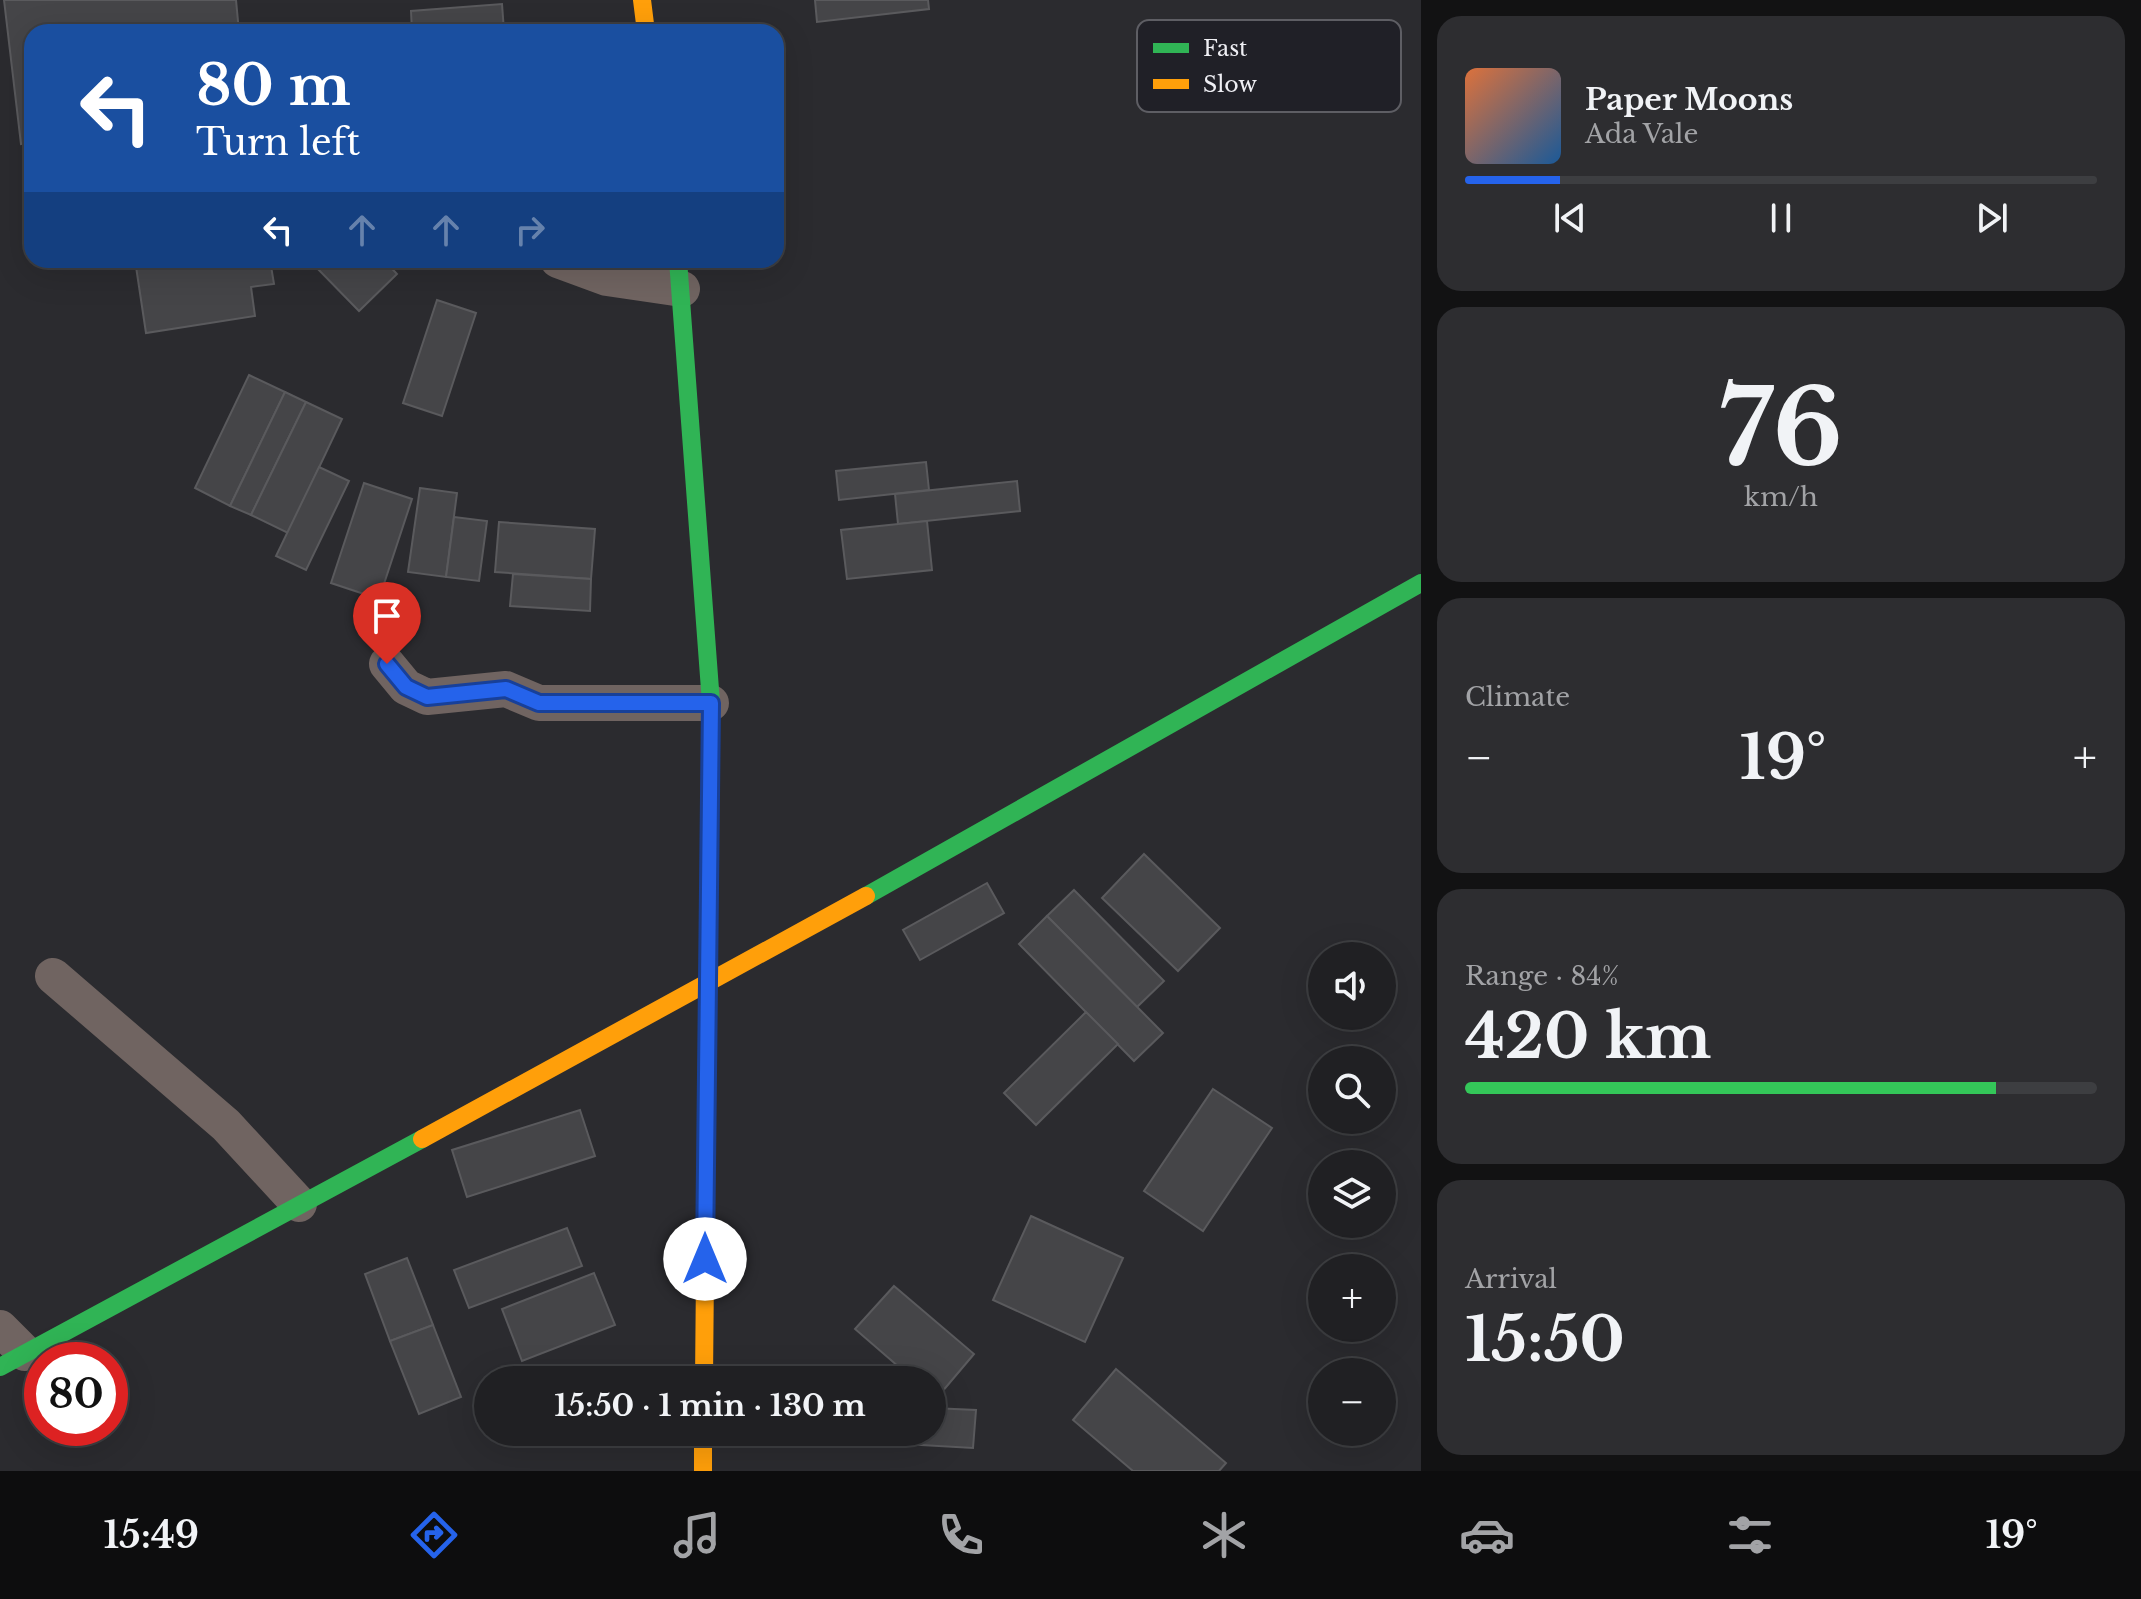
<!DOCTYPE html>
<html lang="en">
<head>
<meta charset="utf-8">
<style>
	:root { --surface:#202023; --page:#2d2d30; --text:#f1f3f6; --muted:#a2a3a6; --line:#3d3e41; --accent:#2563eb }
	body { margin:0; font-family:"Libre Baskerville",serif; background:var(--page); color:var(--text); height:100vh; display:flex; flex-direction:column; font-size:30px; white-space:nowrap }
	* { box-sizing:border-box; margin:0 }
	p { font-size:26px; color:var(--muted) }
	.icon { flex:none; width:44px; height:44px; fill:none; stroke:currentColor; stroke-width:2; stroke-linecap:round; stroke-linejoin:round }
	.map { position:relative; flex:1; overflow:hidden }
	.drawer { display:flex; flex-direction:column; gap:16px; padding:16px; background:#121213; width:720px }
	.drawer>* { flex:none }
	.hud { position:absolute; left:24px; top:24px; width:760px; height:244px; border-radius:24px; box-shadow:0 8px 32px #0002,0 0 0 2px var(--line); background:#1a4fa0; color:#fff; overflow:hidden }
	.tools { position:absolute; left:1308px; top:942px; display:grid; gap:16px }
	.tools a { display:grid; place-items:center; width:88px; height:88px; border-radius:50%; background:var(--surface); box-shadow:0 8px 32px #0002,0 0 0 2px var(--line); font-size:40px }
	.speed { position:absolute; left:24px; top:1342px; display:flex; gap:16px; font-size:40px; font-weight:700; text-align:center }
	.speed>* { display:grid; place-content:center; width:104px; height:104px; border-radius:50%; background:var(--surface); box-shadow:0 8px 32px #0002,0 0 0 2px var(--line); line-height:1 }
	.speed .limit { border:12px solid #d22; background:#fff; color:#111 }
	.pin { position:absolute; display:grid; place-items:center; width:68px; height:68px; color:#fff; margin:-82px -34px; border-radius:50% 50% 50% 0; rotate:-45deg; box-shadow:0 0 8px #0007 }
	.pin .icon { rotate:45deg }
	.me { position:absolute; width:88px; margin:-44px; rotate:0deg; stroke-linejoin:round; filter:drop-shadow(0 0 6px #0008) }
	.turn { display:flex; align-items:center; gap:28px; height:168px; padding:0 40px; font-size:36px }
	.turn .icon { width:104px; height:104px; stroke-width:2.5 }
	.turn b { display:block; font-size:56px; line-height:68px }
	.lanes { display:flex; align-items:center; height:76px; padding:0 40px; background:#0003; justify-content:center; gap:40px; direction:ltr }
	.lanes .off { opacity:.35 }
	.big { font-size:60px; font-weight:700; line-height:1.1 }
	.drawer .card { flex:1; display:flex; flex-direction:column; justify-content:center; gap:12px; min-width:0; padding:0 28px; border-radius:24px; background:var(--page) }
	.drawer .dial { align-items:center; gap:0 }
	.dial b { font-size:104px; line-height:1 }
	.song { display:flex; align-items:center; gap:24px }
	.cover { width:96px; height:96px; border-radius:12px; background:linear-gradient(135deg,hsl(20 70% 55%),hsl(210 70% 35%)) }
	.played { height:8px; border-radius:4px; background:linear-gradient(90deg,var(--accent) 15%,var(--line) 15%) }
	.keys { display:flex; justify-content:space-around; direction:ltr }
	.heat { display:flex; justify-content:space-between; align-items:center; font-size:44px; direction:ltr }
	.charge { height:12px; border-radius:6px; background:linear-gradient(90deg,#34c759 84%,var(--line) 0) }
	.trip { position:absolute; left:474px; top:1366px; width:472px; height:80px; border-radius:40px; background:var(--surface); box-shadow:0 8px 32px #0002,0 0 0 2px var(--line); font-weight:700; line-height:80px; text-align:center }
	.tabs { display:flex; height:128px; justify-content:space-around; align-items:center; background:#0d0d0e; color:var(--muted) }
	.tabs .icon { width:56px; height:56px }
	.tabs .active { color:var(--accent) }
	.tabs b { font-size:36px; color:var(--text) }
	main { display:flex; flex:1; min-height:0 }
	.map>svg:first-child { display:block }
	.building { fill:#454548; stroke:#5a5a5d; stroke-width:2 }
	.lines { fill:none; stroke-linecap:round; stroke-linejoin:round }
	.street { stroke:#706461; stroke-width:36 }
	.fast { stroke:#30b455; stroke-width:18 }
	.slow { stroke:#ff9f0a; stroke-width:18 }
	.route-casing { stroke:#184099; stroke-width:20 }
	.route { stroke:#2563eb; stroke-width:14 }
	.key { fill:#202027; stroke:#5e5e64; stroke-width:2 }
	.key-label { font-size:22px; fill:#eeeef3 }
</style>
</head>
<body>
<main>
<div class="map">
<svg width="1421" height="1471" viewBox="0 0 1421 1471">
	<rect width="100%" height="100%" fill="#2b2b2f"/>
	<g class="building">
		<path d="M4,0H236L239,32H32V142L21,144Z"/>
		<path d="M815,0H928L929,9L817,22Z"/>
		<path d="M502,4L504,31L412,32L411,11Z"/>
		<path d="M135,260H270L274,284L251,287L255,316L146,333Z"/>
		<path d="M315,260H384L397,274L359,311L312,263Z"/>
		<path d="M437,300L476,313L442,416L403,403Z"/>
		<path d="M249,375L285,392L230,506L195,488Z"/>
		<path d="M285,392L306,402L251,515L230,506Z"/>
		<path d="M306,402L342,419L288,533L251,515Z"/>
		<path d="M926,462L929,490L839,500L836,471Z"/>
		<path d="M319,467L349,481L306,570L276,556Z"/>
		<path d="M1017,481L1020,511L898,524L895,494Z"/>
		<path d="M364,483L412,499L379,599L331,583Z"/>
		<path d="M420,488L457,493L446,577L408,572Z"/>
		<path d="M454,517L487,521L479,581L446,577Z"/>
		<path d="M927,521L932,570L847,579L841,530Z"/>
		<path d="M499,522L595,529L591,579L495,572Z"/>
		<path d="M513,574L591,579L590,611L510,606Z"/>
		<path d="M1144,854L1220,928L1178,971L1102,898Z"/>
		<path d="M987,883L1004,913L920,960L903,930Z"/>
		<path d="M1074,890L1164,981L1137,1007L1047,916Z"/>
		<path d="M1047,916L1163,1033L1134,1061L1019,944Z"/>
		<path d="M1086,1012L1118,1044L1036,1125L1004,1093Z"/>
		<path d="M1213,1089L1272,1128L1203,1231L1144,1191Z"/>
		<path d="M580,1110L595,1156L467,1197L452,1150Z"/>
		<path d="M1031,1216L1123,1258L1085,1342L993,1300Z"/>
		<path d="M567,1228L582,1266L469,1308L454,1270Z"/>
		<path d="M407,1258L433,1325L390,1341L365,1274Z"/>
		<path d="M594,1273L615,1325L522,1361L502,1309Z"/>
		<path d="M894,1286L974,1354L936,1399L932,1395V1380H914L855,1329Z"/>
		<path d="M433,1325L461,1397L419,1414L390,1341Z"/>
		<path d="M1116,1369L1226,1463L1219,1471H1133L1073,1420Z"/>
		<path d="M932,1408L976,1410L973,1448L834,1440L835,1432H932Z"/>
	</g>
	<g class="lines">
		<g class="street">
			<path d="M558,260L607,278L682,289"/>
			<path d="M387,664L406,687L427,697L506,689L539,703H711"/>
			<path d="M53,976L226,1125L299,1204"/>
			<path d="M0,1328L25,1353"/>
		</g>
		<g class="fast">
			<path d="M678,260L711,703L707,1056"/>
			<path d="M866,896L1421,583"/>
			<path d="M0,1367L422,1139"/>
		</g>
		<g class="slow">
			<path d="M642,0L646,32"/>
			<path d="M422,1139L866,896"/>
			<path d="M704,1380L707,1056"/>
			<path d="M703,1432V1471"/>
		</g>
	</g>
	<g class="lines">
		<g class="route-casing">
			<path id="route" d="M387,664L406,687L427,697L506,689L539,703H711L705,1259"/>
		</g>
		<use href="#route" class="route"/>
	</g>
	<rect x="1137" y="20" width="264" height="92" rx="12" class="key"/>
	<rect x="1153" y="43" width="36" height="10" fill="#30b455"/>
	<rect x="1153" y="79" width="36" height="10" fill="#ff9f0a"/>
	<g class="key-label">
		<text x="1203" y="56">Fast</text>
		<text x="1203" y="92">Slow</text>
	</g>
</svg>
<div class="tools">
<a><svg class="icon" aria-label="sound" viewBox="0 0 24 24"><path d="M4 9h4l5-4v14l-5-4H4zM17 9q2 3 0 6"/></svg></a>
<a><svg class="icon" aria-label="search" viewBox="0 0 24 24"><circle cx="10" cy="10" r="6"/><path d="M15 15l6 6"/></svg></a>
<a><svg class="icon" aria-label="layers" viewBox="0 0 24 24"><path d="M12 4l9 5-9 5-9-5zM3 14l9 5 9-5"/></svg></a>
<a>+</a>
<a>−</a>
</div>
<div class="speed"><div class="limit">80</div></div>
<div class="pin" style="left:387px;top:664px;background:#d93025"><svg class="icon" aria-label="arrive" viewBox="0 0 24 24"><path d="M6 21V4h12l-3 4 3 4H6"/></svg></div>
<svg class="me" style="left:705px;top:1259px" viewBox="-20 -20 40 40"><circle r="19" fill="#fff"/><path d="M0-13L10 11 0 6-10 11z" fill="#2563eb"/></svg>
<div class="trip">15:50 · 1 min · 130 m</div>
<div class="hud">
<div class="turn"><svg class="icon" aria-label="left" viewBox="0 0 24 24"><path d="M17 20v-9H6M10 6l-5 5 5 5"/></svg><div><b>80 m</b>Turn left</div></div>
<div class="lanes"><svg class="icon" aria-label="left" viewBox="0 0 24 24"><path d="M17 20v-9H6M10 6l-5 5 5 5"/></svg><svg class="icon off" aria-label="ahead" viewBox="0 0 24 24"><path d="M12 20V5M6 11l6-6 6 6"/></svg><svg class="icon off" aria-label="ahead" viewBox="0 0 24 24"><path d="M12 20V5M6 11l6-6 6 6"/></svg><svg class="icon off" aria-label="right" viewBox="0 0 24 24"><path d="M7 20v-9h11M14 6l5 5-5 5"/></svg></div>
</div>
</div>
<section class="drawer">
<div class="card">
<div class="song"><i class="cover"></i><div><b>Paper Moons</b><p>Ada Vale</p></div></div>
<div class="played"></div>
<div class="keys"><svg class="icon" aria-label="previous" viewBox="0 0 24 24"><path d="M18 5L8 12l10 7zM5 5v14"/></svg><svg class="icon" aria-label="pause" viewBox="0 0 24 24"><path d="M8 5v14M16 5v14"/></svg><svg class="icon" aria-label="next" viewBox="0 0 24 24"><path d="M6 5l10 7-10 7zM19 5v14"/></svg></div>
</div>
<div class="card dial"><b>76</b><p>km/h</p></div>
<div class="card"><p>Climate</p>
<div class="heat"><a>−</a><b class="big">19°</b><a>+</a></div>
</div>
<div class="card"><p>Range · 84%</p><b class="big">420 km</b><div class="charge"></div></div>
<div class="card"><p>Arrival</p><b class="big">15:50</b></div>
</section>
</main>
<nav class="tabs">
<b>15:49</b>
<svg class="icon active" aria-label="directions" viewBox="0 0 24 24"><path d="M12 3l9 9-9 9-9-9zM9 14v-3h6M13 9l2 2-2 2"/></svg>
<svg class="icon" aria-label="music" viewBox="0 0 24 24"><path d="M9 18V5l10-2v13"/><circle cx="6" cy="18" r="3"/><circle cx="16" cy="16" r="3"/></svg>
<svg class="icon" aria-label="phone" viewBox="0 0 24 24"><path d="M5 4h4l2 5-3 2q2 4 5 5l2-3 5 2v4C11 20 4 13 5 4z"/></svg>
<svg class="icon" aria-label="climate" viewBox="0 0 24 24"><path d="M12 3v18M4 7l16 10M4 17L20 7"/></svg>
<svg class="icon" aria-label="car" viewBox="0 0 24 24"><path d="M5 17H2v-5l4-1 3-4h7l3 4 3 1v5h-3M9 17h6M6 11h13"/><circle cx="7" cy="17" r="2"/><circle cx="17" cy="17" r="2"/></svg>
<svg class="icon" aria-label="filters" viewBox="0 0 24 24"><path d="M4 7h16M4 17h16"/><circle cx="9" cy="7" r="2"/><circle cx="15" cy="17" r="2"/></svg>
<b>19°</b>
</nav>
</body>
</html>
